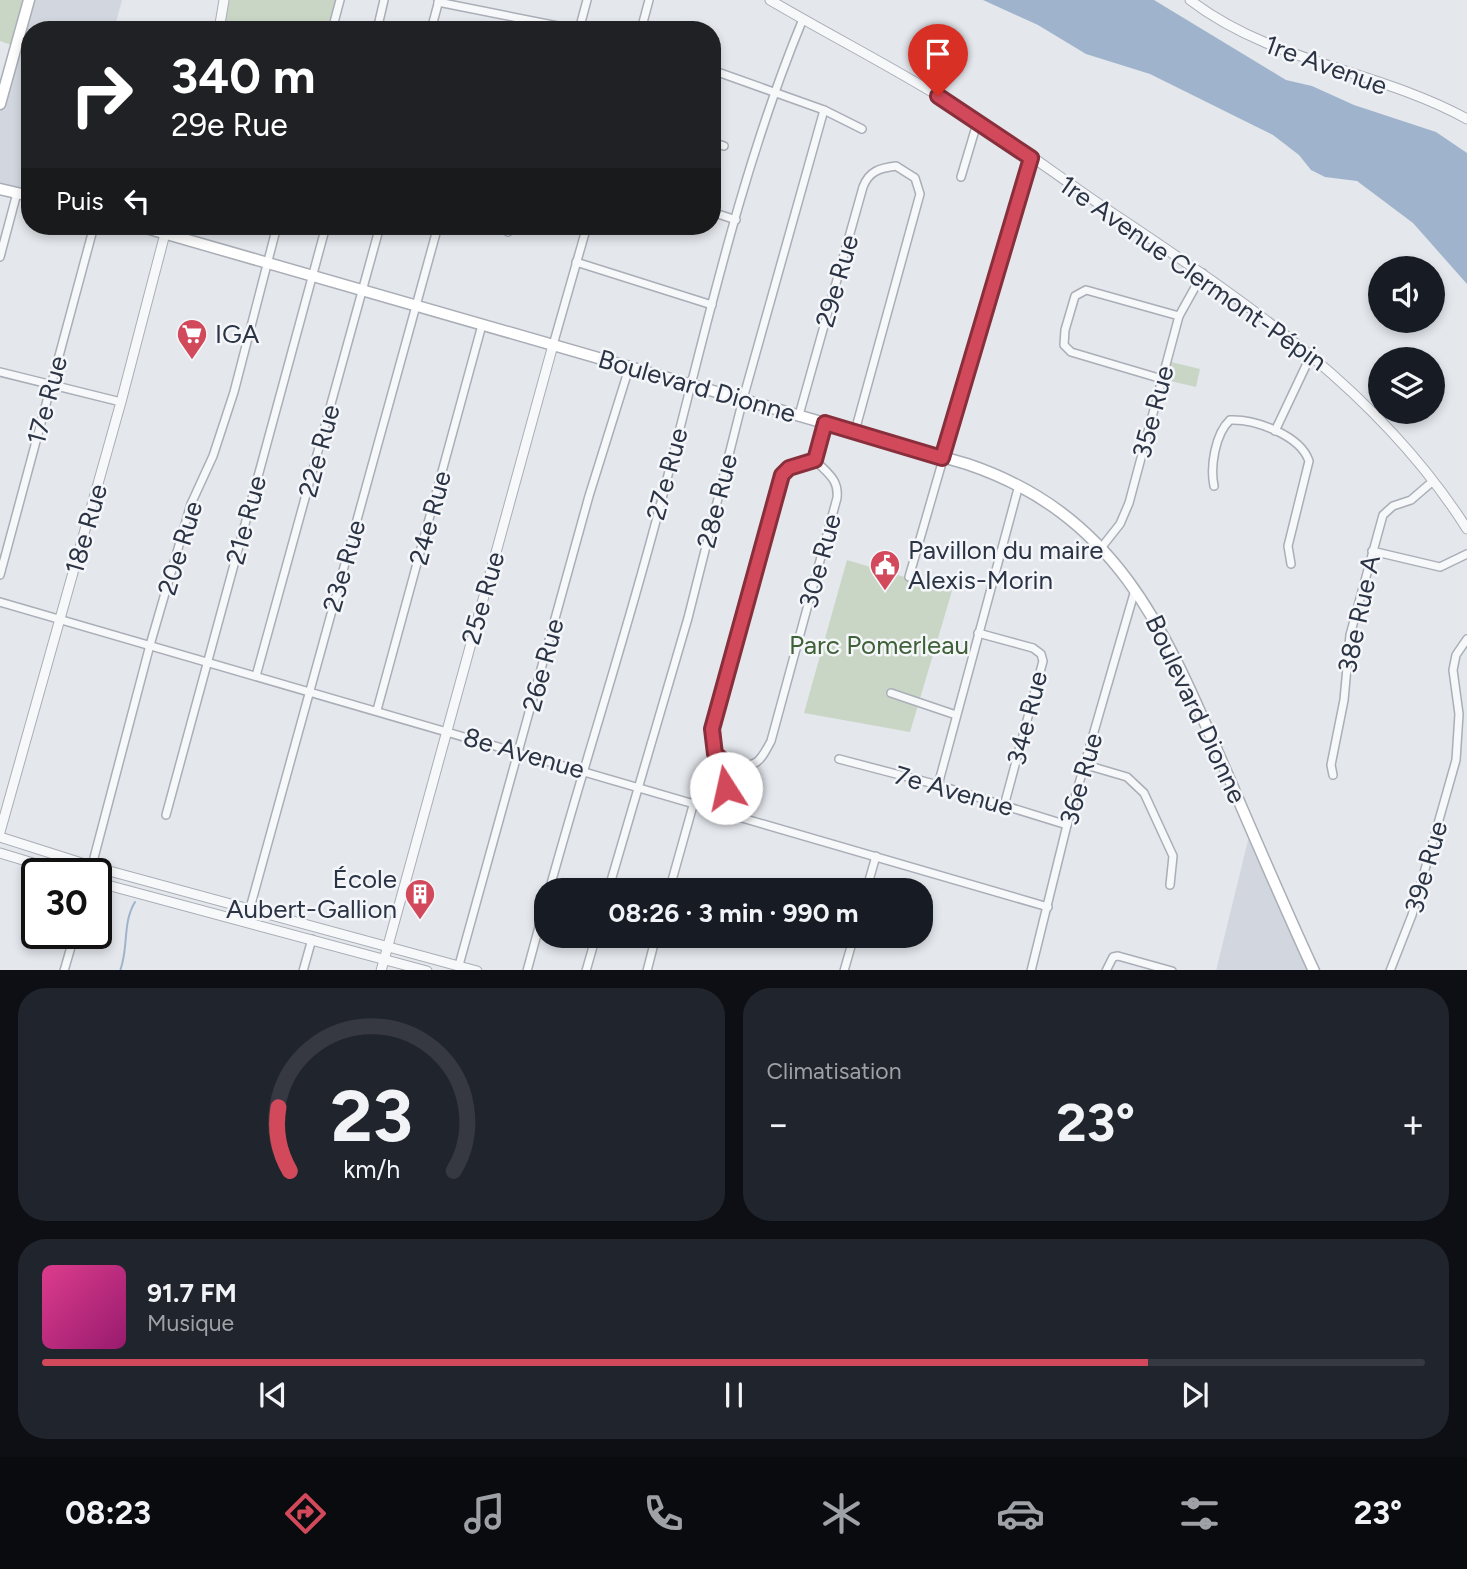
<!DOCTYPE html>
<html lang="fr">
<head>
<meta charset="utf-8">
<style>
	:root { --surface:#171b24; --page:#20242c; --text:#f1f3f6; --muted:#9ea1a6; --line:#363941; --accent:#d1495b }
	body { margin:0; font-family:Figtree,sans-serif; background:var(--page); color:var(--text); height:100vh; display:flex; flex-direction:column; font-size:26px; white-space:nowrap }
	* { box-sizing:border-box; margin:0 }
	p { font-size:23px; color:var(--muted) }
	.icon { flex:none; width:38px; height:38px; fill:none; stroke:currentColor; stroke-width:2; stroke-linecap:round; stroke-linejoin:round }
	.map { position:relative; height:970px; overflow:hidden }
	.sheet { display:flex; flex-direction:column; gap:18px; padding:18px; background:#0d0f14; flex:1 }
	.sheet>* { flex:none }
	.banner { position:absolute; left:21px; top:21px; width:700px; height:214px; border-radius:28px; box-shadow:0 4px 10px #0003; background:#202124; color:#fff; overflow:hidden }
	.fabs { position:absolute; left:1368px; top:256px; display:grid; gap:14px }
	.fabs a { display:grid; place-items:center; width:77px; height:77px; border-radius:50%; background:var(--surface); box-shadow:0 4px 10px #0003; font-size:35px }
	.speed { position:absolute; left:21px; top:858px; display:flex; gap:14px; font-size:35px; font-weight:700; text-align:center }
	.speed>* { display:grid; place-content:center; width:91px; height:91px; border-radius:50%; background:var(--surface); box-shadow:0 4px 10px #0003; line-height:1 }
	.speed .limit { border:4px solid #111; border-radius:10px; background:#fff; color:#111 }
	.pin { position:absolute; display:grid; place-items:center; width:60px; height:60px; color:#fff; margin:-72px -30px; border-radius:50% 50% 50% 0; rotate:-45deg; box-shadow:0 0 7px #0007 }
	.pin .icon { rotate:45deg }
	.me { position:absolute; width:77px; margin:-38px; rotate:350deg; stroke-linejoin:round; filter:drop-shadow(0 0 5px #0008) }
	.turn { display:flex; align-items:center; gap:24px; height:147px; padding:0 35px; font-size:32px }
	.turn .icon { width:91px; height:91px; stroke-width:2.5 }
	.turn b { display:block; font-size:49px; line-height:60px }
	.then { display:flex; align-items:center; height:66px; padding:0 35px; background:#0003; gap:14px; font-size:26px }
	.big { font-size:52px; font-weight:700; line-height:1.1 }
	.sheet .tile { flex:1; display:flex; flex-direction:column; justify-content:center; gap:10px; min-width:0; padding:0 24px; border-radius:28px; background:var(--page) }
	.sheet .dial { align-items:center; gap:0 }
	.dial svg { height:182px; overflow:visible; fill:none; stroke:var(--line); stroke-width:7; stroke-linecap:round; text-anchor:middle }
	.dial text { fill:var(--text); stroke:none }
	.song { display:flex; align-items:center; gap:21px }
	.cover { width:84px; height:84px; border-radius:10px; background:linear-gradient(135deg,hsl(330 70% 55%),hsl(320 70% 35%)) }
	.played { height:7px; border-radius:4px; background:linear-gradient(90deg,var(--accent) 80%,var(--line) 80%) }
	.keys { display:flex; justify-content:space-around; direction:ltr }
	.heat { display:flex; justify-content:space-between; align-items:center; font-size:38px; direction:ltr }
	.sheet .tiles { flex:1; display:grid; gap:18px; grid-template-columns:1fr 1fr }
	.tile:last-child { grid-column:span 2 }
	.trip { position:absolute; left:534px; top:878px; width:399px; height:70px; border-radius:28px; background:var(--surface); box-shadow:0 4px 10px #0003; font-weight:700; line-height:70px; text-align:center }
	.tabs { display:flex; height:112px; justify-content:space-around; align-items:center; background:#090b0e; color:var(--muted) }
	.tabs .icon { width:49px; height:49px }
	.tabs .current { color:var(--accent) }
	.tabs b { font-size:32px; color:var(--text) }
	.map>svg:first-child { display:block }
	.built { fill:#d2d6de }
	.green { fill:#c9d6c5 }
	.water { fill:#9fb4cc }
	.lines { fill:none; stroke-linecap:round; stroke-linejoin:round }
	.stream { stroke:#9fb4cc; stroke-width:2 }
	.minor-casing { stroke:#a9aeb7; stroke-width:10 }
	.tertiary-casing { stroke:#a9aeb7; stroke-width:11 }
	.secondary-casing { stroke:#a9aeb7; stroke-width:13 }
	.minor { stroke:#f7f8fa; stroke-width:7 }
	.tertiary { stroke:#f7f8fa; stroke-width:9 }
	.secondary { stroke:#fff; stroke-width:10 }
	.route-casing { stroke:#882f3b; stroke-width:18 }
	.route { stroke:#d1495b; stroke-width:12 }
	.labels { text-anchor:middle; stroke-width:5; stroke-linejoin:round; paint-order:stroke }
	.street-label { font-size:26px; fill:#2b3445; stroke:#f4f6f9 }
	.poi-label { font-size:26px; fill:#2b3445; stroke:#f4f6f9; text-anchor:start }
	.park-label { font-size:26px; fill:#3f6138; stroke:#f4f6f9 }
</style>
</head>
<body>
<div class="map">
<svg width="1467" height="971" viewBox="0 0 1467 971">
	<rect width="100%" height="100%" fill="#e4e7ec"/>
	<g class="built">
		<path d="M28,0H122L114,30H30V197L0,190V103Z"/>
		<path d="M1251,828L1314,970L1216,971Z"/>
	</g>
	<g class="green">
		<path d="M0,0H24L17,47L0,41Z"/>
		<path d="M228,0H336L327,30H224Z"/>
		<path d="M1167,361L1200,369L1196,387L1162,379Z"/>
		<path d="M847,560L952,591L910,732L804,713Z"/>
	</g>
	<path class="water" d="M983,0H1154L1286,80L1312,86L1354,105L1436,132L1467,153V284L1413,223L1357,181L1325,177L1311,170L1299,155L1273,135L1150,74L1086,54L1038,25Z"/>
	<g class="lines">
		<path class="stream" d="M120,971C129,948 122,923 135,902"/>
		<g class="minor-casing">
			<g id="minor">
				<path d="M438,2L578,30"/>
				<path d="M332,30L340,0"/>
				<path d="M377,30L384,0"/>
				<path d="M431,30L439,0"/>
				<path d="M579,30L587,0"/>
				<path d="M641,30L649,0"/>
				<path d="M712,70L824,110L862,129"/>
				<path d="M712,142L724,146"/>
				<path d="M961,177L978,120"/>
				<path d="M712,212L736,220"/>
				<path d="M508,232L514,226"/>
				<path d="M0,257L17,193"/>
				<path d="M576,262L712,305"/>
				<path d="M553,345L587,226"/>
				<path d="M0,372L121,402"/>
				<path d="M1162,379L1071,352L1064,345L1065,330L1075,296L1086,290L1179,316"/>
				<path d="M799,415L863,187C869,171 880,168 896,166L915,178L920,194L855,431"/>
				<path d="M1275,431L1311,355"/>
				<path d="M1214,486C1210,467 1215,434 1230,420C1255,419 1300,435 1309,461L1288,546L1291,564"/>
				<path d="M1101,548L1120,524L1129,503L1179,316L1203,273"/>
				<path d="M1372,551L1440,567L1467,554"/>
				<path d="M0,575L94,226"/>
				<path d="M909,577L1030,158"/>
				<path d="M0,602L1048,907"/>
				<path d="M978,633L1033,648L1041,654L1043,661L1004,806"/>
				<path d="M256,676L380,226"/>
				<path d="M891,693L956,715"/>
				<path d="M377,710L482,325"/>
				<path d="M839,759L938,785L1067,825"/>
				<path d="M1086,765L1127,777L1144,793L1173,856L1170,885"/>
				<path d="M731,767C757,766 759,764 771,741L837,498C839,479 827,473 815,460"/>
				<path d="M1333,775L1331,765L1344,700L1350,635L1383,515L1393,506L1411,500L1433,481"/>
				<path d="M938,785L1019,485"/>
				<path d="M720,810L731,767L715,754L712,729L782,476L789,468L815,460L825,423"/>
				<path d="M166,815L326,226"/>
				<path d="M90,873L150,645L191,504L213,456L234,392L277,226"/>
				<path d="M549,891C587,753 632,618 667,479C707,325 742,166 803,19"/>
				<path d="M608,891L688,618L743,399L824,110"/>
				<path d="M669,891L694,802"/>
				<path d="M866,891L876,856"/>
				<path d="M250,908L438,226"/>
				<path d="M459,965L589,496L630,365"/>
				<path d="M64,971L75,933"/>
				<path d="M303,971L312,939"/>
				<path d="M527,971L546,901"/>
				<path d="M586,971L596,936"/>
				<path d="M647,971L656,936"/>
				<path d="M844,971L854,936"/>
				<path d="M1031,971L1067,825L1135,590"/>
				<path d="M1106,971L1113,957L1118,956L1172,971"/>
				<path d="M1390,971L1412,915L1456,760L1459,714L1453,670L1456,655L1467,639"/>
			</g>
		</g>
		<g class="tertiary-casing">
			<g id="tertiary">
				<path d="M770,0C838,40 910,76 976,119C1025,150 1071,186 1120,218C1251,306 1381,393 1467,529"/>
				<path d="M1190,0C1272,63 1378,70 1467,119"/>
				<path d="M219,30L224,0"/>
				<path d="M0,832L121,402L167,226"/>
				<path d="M0,837L91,866L477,971"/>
				<path d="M0,853L66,873"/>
				<path d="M96,882L427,971"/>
				<path d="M381,971L553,345"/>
			</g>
		</g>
		<g class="secondary-casing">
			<g id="secondary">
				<path d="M0,104L29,0"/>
				<path d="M0,189L30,196"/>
				<path d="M139,226L967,464C1116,514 1164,628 1222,762C1252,831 1282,902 1314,971"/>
			</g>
		</g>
		<use href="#minor" class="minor"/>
		<use href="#tertiary" class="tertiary"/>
		<use href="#secondary" class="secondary"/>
	</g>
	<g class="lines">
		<g class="route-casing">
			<path id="route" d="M726,788L731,767L715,754L712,729L782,475L789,468L815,460L825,423L942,458L1031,158L938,96"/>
		</g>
		<use href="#route" class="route"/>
	</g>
	<defs>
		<g id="supermarket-pin" transform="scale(1.575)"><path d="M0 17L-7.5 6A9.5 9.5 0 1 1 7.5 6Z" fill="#d1495b" stroke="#f4f6f9"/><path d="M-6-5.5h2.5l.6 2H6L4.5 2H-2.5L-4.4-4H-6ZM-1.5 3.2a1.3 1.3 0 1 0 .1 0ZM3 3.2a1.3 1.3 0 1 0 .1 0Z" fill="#fff"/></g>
		<g id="civic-pin" transform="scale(1.575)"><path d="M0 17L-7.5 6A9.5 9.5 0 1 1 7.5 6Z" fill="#d1495b" stroke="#f4f6f9"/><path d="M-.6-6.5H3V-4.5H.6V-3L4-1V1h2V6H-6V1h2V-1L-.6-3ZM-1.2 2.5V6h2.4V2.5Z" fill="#fff"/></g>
		<g id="building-pin" transform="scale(1.575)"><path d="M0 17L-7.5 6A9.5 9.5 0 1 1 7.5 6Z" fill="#d1495b" stroke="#f4f6f9"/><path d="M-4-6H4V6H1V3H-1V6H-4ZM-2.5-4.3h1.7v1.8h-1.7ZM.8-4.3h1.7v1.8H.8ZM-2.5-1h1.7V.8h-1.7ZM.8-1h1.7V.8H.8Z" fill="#fff"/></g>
	</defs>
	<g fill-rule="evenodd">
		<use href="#supermarket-pin" x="192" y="334"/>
		<use href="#civic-pin" x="885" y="565"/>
		<use href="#building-pin" x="420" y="894"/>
	</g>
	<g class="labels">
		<g class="street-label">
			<text transform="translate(1326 65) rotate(20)" y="9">1re Avenue</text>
			<text transform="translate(1193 273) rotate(35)" y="9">1re Avenue Clermont-Pépin</text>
			<text transform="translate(837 281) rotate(-74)" y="9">29e Rue</text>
			<text transform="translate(697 386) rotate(16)" y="9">Boulevard Dionne</text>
			<text transform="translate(47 400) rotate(-75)" y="9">17e Rue</text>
			<text transform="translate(1153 412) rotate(-75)" y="9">35e Rue</text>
			<text transform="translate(319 451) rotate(-75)" y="9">22e Rue</text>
			<text transform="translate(667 474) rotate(-75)" y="9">27e Rue</text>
			<text transform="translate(717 501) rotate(-76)" y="9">28e Rue</text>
			<text transform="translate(430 518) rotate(-75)" y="9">24e Rue</text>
			<text transform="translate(246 520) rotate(-75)" y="9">21e Rue</text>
			<text transform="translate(86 529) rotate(-74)" y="9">18e Rue</text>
			<text transform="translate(180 548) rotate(-73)" y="9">20e Rue</text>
			<text transform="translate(820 561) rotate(-75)" y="9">30e Rue</text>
			<text transform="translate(344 566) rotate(-74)" y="9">23e Rue</text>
			<text transform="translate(483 598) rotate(-74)" y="9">25e Rue</text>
			<text transform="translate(1359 614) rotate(-78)" y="9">38e Rue A</text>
			<text transform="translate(543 665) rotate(-75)" y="9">26e Rue</text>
			<text transform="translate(1196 709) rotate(65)" y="9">Boulevard Dionne</text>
			<text transform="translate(1027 718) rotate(-76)" y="9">34e Rue</text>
			<text transform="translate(524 753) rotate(16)" y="9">8e Avenue</text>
			<text transform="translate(1081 779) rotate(-74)" y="9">36e Rue</text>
			<text transform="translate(954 791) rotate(16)" y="9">7e Avenue</text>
			<text transform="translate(1426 867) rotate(-74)" y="9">39e Rue</text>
		</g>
		<g class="poi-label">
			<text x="215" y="343">IGA</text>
			<text x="908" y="559">Pavillon du maire<tspan x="908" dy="30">Alexis-Morin</tspan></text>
			<text x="397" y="888" text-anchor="end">École<tspan x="397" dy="30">Aubert-Gallion</tspan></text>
		</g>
		<g class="park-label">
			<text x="879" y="654">Parc Pomerleau</text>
		</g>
	</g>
</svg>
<div class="fabs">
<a><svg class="icon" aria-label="sound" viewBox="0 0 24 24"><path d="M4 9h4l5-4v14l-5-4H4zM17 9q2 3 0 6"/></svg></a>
<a><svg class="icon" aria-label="layers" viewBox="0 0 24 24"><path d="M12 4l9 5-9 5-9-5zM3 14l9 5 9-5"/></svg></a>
</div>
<div class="speed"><div class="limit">30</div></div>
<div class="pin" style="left:938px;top:96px;background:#d93025"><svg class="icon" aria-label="arrive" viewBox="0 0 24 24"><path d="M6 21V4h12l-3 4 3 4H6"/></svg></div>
<svg class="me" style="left:726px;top:788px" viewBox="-20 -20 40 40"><circle r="19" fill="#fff"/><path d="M0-13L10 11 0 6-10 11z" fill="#d1495b"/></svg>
<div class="trip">08:26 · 3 min · 990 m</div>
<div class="banner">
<div class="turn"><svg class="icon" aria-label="right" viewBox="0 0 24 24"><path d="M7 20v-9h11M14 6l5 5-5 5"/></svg><div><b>340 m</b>29e Rue</div></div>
<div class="then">Puis<svg class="icon" aria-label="left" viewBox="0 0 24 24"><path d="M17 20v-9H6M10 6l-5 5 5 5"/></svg></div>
</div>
</div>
<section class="sheet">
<div class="tiles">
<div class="tile dial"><svg viewBox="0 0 100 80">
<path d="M14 69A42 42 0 1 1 86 69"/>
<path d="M14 69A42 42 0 0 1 9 41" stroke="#d1495b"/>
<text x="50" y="56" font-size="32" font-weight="700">23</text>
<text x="50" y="72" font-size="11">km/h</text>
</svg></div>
<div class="tile"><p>Climatisation</p>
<div class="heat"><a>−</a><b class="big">23°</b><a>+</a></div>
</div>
<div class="tile">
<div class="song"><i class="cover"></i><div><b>91.7 FM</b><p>Musique</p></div></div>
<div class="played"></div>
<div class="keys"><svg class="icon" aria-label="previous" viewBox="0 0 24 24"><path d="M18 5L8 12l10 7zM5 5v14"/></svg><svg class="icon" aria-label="pause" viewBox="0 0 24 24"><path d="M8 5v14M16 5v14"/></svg><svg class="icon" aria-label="next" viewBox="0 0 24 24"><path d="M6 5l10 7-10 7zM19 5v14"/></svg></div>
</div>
</div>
</section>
<nav class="tabs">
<b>08:23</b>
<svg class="icon current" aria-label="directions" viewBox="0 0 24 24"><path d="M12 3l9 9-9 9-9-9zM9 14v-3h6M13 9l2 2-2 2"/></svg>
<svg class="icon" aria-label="music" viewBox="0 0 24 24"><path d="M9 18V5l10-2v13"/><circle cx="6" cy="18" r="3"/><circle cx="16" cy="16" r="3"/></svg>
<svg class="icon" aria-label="phone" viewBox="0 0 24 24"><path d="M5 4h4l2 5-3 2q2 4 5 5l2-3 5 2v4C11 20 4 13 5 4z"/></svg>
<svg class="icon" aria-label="climate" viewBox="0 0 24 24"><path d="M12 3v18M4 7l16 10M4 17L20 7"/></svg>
<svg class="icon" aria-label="car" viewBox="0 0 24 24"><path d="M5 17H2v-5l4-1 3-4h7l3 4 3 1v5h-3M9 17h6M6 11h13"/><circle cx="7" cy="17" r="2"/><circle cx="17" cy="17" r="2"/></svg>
<svg class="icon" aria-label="filters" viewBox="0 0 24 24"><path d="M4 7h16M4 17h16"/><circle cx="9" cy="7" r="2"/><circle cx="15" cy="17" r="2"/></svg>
<b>23°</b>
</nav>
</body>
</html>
